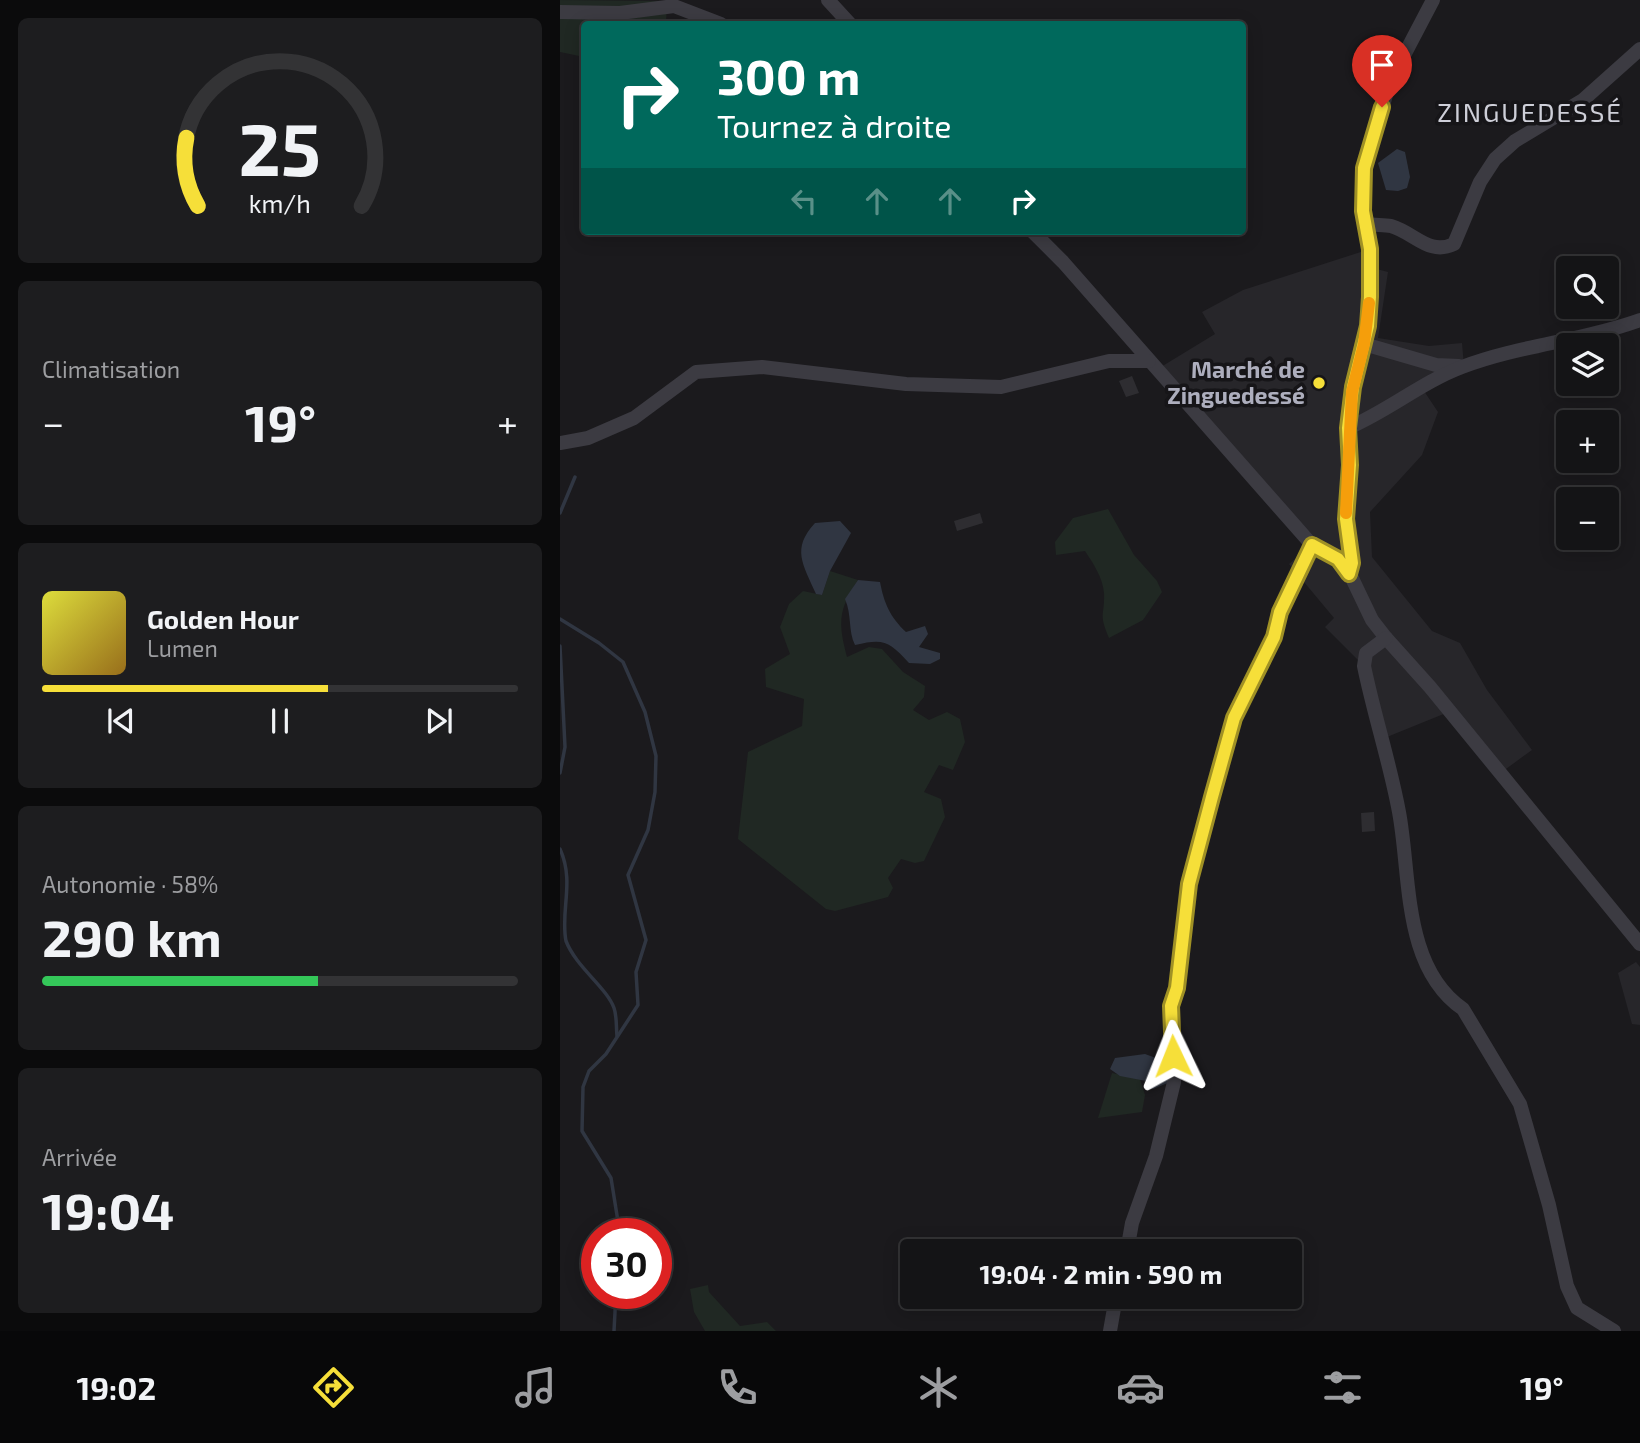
<!DOCTYPE html>
<html lang="fr">
<head>
<meta charset="utf-8">
<style>
	:root { --surface:#141416; --page:#1d1d1f; --text:#f1f3f6; --muted:#9d9ea1; --line:#333335; --accent:#f6df39 }
	body { margin:0; font-family:"Exo 2",sans-serif; background:var(--page); color:var(--text); height:100vh; display:flex; flex-direction:column; font-size:26px; white-space:nowrap }
	* { box-sizing:border-box; margin:0 }
	p { font-size:23px; color:var(--muted) }
	.icon { flex:none; width:38px; height:38px; fill:none; stroke:currentColor; stroke-width:2; stroke-linecap:round; stroke-linejoin:round }
	.map { position:relative; flex:1; overflow:hidden }
	.side { display:flex; flex-direction:column; gap:18px; padding:18px; background:#0b0b0c; width:560px }
	.side>* { flex:none }
	.hud { position:absolute; left:21px; top:21px; width:665px; height:214px; border-radius:7px; box-shadow:0 4px 18px #0003,0 0 0 2px var(--line); background:#00695c; color:#fff; overflow:hidden }
	.fabs { position:absolute; left:996px; top:256px; display:grid; gap:14px }
	.fabs a { display:grid; place-items:center; width:63px; height:63px; border-radius:7px; background:var(--surface); box-shadow:0 4px 18px #0003,0 0 0 2px var(--line); font-size:35px }
	.speed { position:absolute; left:21px; top:1218px; display:flex; gap:14px; font-size:35px; font-weight:700; text-align:center }
	.speed>* { display:grid; place-content:center; width:91px; height:91px; border-radius:50%; background:var(--surface); box-shadow:0 4px 18px #0003,0 0 0 2px var(--line); line-height:1 }
	.speed .limit { border:10px solid #d22; background:#fff; color:#111 }
	.pin { position:absolute; display:grid; place-items:center; width:60px; height:60px; color:#fff; margin:-72px -30px; border-radius:50% 50% 50% 0; rotate:-45deg; box-shadow:0 0 7px #0007 }
	.pin .icon { rotate:45deg }
	.me { position:absolute; width:77px; margin:-38px; rotate:358deg; stroke-linejoin:round; filter:drop-shadow(0 0 5px #0008) }
	.turn { display:flex; align-items:center; gap:24px; height:147px; padding:0 21px; font-size:32px }
	.turn .icon { width:91px; height:91px; stroke-width:2.5 }
	.turn b { display:block; font-size:49px; line-height:60px }
	.lanes { display:flex; align-items:center; height:66px; padding:0 21px; background:#0003; justify-content:center; gap:35px; direction:ltr }
	.lanes .off { opacity:.35 }
	.big { font-size:52px; font-weight:700; line-height:1.1 }
	.side .widget { flex:1; display:flex; flex-direction:column; justify-content:center; gap:10px; min-width:0; padding:0 24px; border-radius:10px; background:var(--page) }
	.side .dial { align-items:center; gap:0 }
	.dial svg { height:182px; overflow:visible; fill:none; stroke:var(--line); stroke-width:7; stroke-linecap:round; text-anchor:middle }
	.dial text { fill:var(--text); stroke:none }
	.song { display:flex; align-items:center; gap:21px }
	.cover { width:84px; height:84px; border-radius:10px; background:linear-gradient(135deg,hsl(60 70% 55%),hsl(40 70% 35%)) }
	.played { height:7px; border-radius:4px; background:linear-gradient(90deg,var(--accent) 60%,var(--line) 60%) }
	.keys { display:flex; justify-content:space-around; direction:ltr }
	.heat { display:flex; justify-content:space-between; align-items:center; font-size:38px; direction:ltr }
	.charge { height:10px; border-radius:5px; background:linear-gradient(90deg,#34c759 58%,var(--line) 0) }
	.trip { position:absolute; left:340px; top:1239px; width:402px; height:70px; border-radius:7px; background:var(--surface); box-shadow:0 4px 18px #0003,0 0 0 2px var(--line); font-weight:700; line-height:70px; text-align:center }
	.menu { display:flex; height:112px; justify-content:space-around; align-items:center; background:#080809; color:var(--muted) }
	.menu .icon { width:49px; height:49px }
	.menu .on { color:var(--accent) }
	.menu b { font-size:32px; color:var(--text) }
	main { display:flex; flex:1; min-height:0 }
	.map>svg:first-child { display:block }
	.built { fill:#27262a }
	.green { fill:#202823 }
	.water { fill:#303642 }
	.lines { fill:none; stroke-linecap:round; stroke-linejoin:round }
	.stream { stroke:#303642; stroke-width:3.5 }
	.building { fill:#2e2d31 }
	.minor { stroke:#3c3b42; stroke-width:14 }
	.route-casing { stroke:#a09125; stroke-width:18 }
	.route { stroke:#f6df39; stroke-width:12 }
	.slow { stroke:#f59e0b; stroke-width:12 }
	.poi-dot { fill:#f6df39; stroke:#161518; stroke-width:2.5 }
	.labels { text-anchor:middle; stroke-width:7; stroke-linejoin:round; paint-order:stroke }
	.poi-label { font-size:23px; font-weight:bold; fill:#adaebd; stroke:#161518; text-anchor:end }
	.quarter-label { font-size:26px; letter-spacing:2px; fill:#cecfd8; stroke:#161518 }
</style>
</head>
<body>
<main>
<section class="side">
<div class="widget dial"><svg viewBox="0 0 100 80">
<path d="M14 69A42 42 0 1 1 86 69"/>
<path d="M14 69A42 42 0 0 1 9 39" stroke="#f6df39"/>
<text x="50" y="56" font-size="32" font-weight="700">25</text>
<text x="50" y="72" font-size="11">km/h</text>
</svg></div>
<div class="widget"><p>Climatisation</p>
<div class="heat"><a>−</a><b class="big">19°</b><a>+</a></div>
</div>
<div class="widget">
<div class="song"><i class="cover"></i><div><b>Golden Hour</b><p>Lumen</p></div></div>
<div class="played"></div>
<div class="keys"><svg class="icon" aria-label="previous" viewBox="0 0 24 24"><path d="M18 5L8 12l10 7zM5 5v14"/></svg><svg class="icon" aria-label="pause" viewBox="0 0 24 24"><path d="M8 5v14M16 5v14"/></svg><svg class="icon" aria-label="next" viewBox="0 0 24 24"><path d="M6 5l10 7-10 7zM19 5v14"/></svg></div>
</div>
<div class="widget"><p>Autonomie · 58%</p><b class="big">290 km</b><div class="charge"></div></div>
<div class="widget"><p>Arrivée</p><b class="big">19:04</b></div>
</section>
<div class="map">
<svg width="1080" height="1331" viewBox="0 0 1080 1331">
	<rect width="100%" height="100%" fill="#1b1a1d"/>
	<g class="built">
		<path d="M810,249L809,267L828,272L818,338L869,346L902,343L904,366L862,388L878,412L862,455L810,512L812,557L872,631L900,643L927,690L972,750L939,774L891,711L822,739L804,666L765,627L774,618L729,564L751,545L596,370L655,334L642,312L683,290Z"/>
		<path d="M1076,962L1080,967V1025L1072,1024L1058,973Z"/>
	</g>
	<g class="green">
		<path d="M0,0L107,1L106,24H24V57L0,52Z"/>
		<path d="M548,509L574,555L597,581L602,592L583,620L549,638C538,612 545,616 544,593C543,578 533,563 525,551L496,555L495,542L513,518Z"/>
		<path d="M270,571L298,580C278,610 278,623 287,657L309,647L322,649L343,672L365,686L364,697L353,710L369,720L387,712L400,719L405,742L393,770L379,765L364,792L381,799L385,817L364,861L355,863L341,859L328,878L333,888L328,897L275,911L266,909L178,839L188,752L242,726L244,699L206,687L205,669L230,654L220,627L229,604L243,591L262,595Z"/>
		<path d="M552,1073L580,1079L585,1095L582,1112L538,1118Z"/>
		<path d="M148,1285L149,1292L180,1326L207,1322L216,1331H145L134,1312L130,1289Z"/>
	</g>
	<g class="water">
		<path d="M837,149L845,152L850,177L847,188L838,191L826,190L818,163Z"/>
		<path d="M280,521L291,533L270,571L262,595L256,594C243,564 231,549 255,523Z"/>
		<path d="M298,580L320,582C324,603 330,617 346,632L365,626L368,634L359,647L380,653V659L370,664L349,663C329,641 324,638 295,645C288,631 292,615 285,599Z"/>
		<path d="M585,1054L596,1058L610,1082L593,1089L587,1088L586,1081L560,1076L550,1069L555,1058Z"/>
	</g>
	<g class="lines">
		<g class="stream">
			<path d="M0,513L15,477"/>
			<path d="M0,619L39,643L63,662L85,712L96,756L95,792L88,830L68,875L86,940L76,972L78,1005L46,1054L29,1071L23,1087L22,1131L51,1178L60,1234"/>
			<path d="M0,646L5,747L0,773"/>
			<path d="M0,849C15,882 0,911 6,941C16,967 47,988 54,1008C57,1016 56,1027 57,1036"/>
			<path d="M54,1331L56,1293"/>
		</g>
	</g>
	<g class="building">
		<path d="M572,376L579,393L566,397L559,381Z"/>
		<path d="M420,513L423,523L397,531L394,521Z"/>
		<path d="M814,812L815,831L802,832L801,813Z"/>
	</g>
	<g class="lines">
		<g class="minor">
			<path d="M268,0L290,24"/>
			<path d="M0,12L60,13L114,6L161,24"/>
			<path d="M807,224C815,225 824,225 831,226C855,233 869,256 894,244L920,182L935,159L955,141L1023,100L1080,49"/>
			<path d="M472,231L503,262L752,545L778,559L790,574L812,620L826,638L870,687L1080,944"/>
			<path d="M804,344L876,365L899,366"/>
			<path d="M788,428C828,411 862,382 902,367C960,345 1022,341 1080,320"/>
			<path d="M0,443L28,438L74,418L136,372L202,367L346,384L441,387L549,361H589"/>
			<path d="M790,574L792,563L786,519L790,465L788,428L793,387L808,326L810,297V249L803,211L804,168L830,82L873,0"/>
			<path d="M826,638L806,653L804,666C814,715 830,763 839,812C851,876 842,967 903,1009L960,1104L989,1205L1007,1286L1017,1308L1054,1331"/>
			<path d="M567,1251L572,1223L596,1156L614,1082L611,1006L617,988L629,884L674,717L714,637L720,612L752,545"/>
			<path d="M550,1331L556,1297"/>
		</g>
	</g>
	<g class="lines">
		<g class="route-casing">
			<path id="route" d="M613,1056L611,1006L617,988L629,884L652,797L674,718L714,637L720,612L752,545L778,559L789,574L792,563L786,519L790,465L788,428L793,387L808,326L810,297V249L803,211L804,168L822,107"/>
		</g>
		<use href="#route" class="route"/>
		<path class="slow" d="M786,513L792,392L804,344L809,303"/>
	</g>
	<circle class="poi-dot" cx="759" cy="383" r="7"/>
	<g class="labels">
		<g class="poi-label">
			<text x="745" y="378">Marché de<tspan x="745" dy="26">Zinguedessé</tspan></text>
		</g>
		<g class="quarter-label">
			<text x="970" y="122">ZINGUEDESSÉ</text>
		</g>
	</g>
</svg>
<div class="fabs">
<a><svg class="icon" aria-label="search" viewBox="0 0 24 24"><circle cx="10" cy="10" r="6"/><path d="M15 15l6 6"/></svg></a>
<a><svg class="icon" aria-label="layers" viewBox="0 0 24 24"><path d="M12 4l9 5-9 5-9-5zM3 14l9 5 9-5"/></svg></a>
<a>+</a>
<a>−</a>
</div>
<div class="speed"><div class="limit">30</div></div>
<div class="pin" style="left:822px;top:107px;background:#d93025"><svg class="icon" aria-label="arrive" viewBox="0 0 24 24"><path d="M6 21V4h12l-3 4 3 4H6"/></svg></div>
<svg class="me" style="left:613px;top:1056px" viewBox="-20 -20 40 40"><path d="M0-17L14 15 0 8-14 15z" fill="#f6df39" stroke="#fff" stroke-width="4"/></svg>
<div class="trip">19:04 · 2 min · 590 m</div>
<div class="hud">
<div class="turn"><svg class="icon" aria-label="right" viewBox="0 0 24 24"><path d="M7 20v-9h11M14 6l5 5-5 5"/></svg><div><b>300 m</b>Tournez à droite</div></div>
<div class="lanes"><svg class="icon off" aria-label="left" viewBox="0 0 24 24"><path d="M17 20v-9H6M10 6l-5 5 5 5"/></svg><svg class="icon off" aria-label="ahead" viewBox="0 0 24 24"><path d="M12 20V5M6 11l6-6 6 6"/></svg><svg class="icon off" aria-label="ahead" viewBox="0 0 24 24"><path d="M12 20V5M6 11l6-6 6 6"/></svg><svg class="icon" aria-label="right" viewBox="0 0 24 24"><path d="M7 20v-9h11M14 6l5 5-5 5"/></svg></div>
</div>
</div>
</main>
<nav class="menu">
<b>19:02</b>
<svg class="icon on" aria-label="directions" viewBox="0 0 24 24"><path d="M12 3l9 9-9 9-9-9zM9 14v-3h6M13 9l2 2-2 2"/></svg>
<svg class="icon" aria-label="music" viewBox="0 0 24 24"><path d="M9 18V5l10-2v13"/><circle cx="6" cy="18" r="3"/><circle cx="16" cy="16" r="3"/></svg>
<svg class="icon" aria-label="phone" viewBox="0 0 24 24"><path d="M5 4h4l2 5-3 2q2 4 5 5l2-3 5 2v4C11 20 4 13 5 4z"/></svg>
<svg class="icon" aria-label="climate" viewBox="0 0 24 24"><path d="M12 3v18M4 7l16 10M4 17L20 7"/></svg>
<svg class="icon" aria-label="car" viewBox="0 0 24 24"><path d="M5 17H2v-5l4-1 3-4h7l3 4 3 1v5h-3M9 17h6M6 11h13"/><circle cx="7" cy="17" r="2"/><circle cx="17" cy="17" r="2"/></svg>
<svg class="icon" aria-label="filters" viewBox="0 0 24 24"><path d="M4 7h16M4 17h16"/><circle cx="9" cy="7" r="2"/><circle cx="15" cy="17" r="2"/></svg>
<b>19°</b>
</nav>
</body>
</html>
